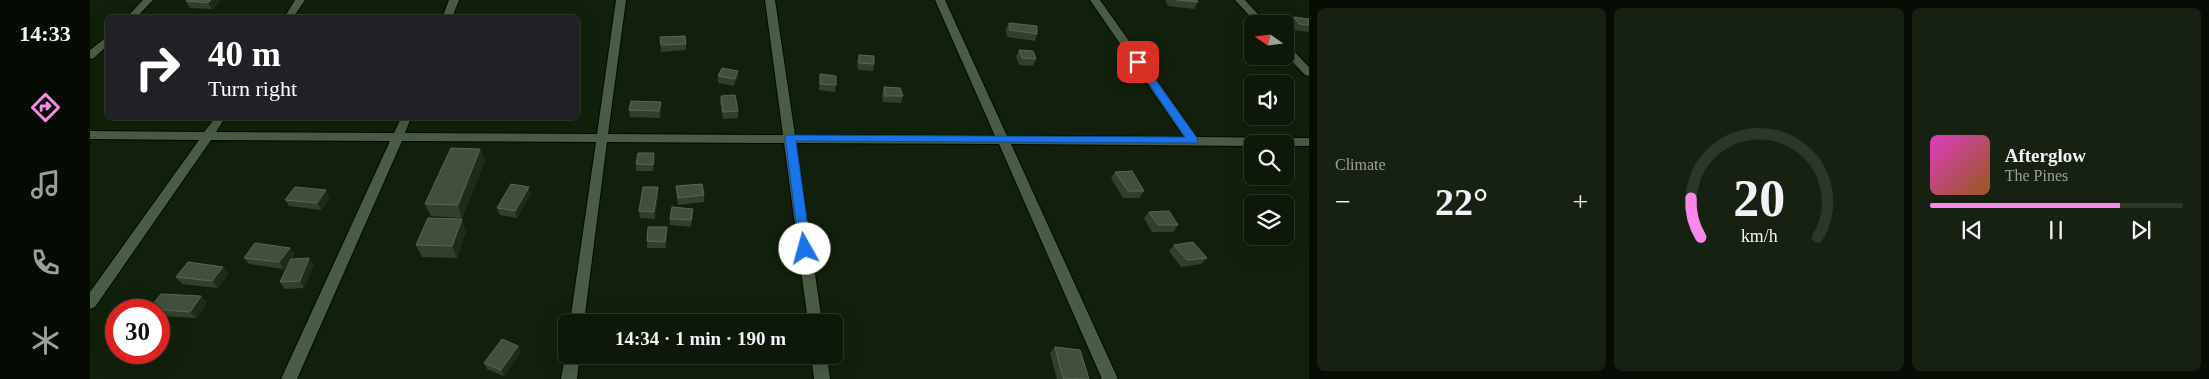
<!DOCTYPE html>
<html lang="en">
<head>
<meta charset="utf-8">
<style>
	:root { --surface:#0d1808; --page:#162112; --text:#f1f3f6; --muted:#9aa09c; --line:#2d3729; --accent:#f888ea }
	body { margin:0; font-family:Georgia,serif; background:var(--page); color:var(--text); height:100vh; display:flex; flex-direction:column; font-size:19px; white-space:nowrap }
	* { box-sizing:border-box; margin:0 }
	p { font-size:16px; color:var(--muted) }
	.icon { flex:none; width:28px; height:28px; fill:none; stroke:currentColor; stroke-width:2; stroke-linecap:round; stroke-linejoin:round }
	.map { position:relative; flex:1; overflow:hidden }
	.details { display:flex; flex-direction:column; gap:8px; padding:8px; background:#070d04; width:900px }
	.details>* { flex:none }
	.banner { position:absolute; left:15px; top:15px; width:475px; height:105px; border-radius:8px; box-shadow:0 5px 20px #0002,0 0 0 1px var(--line); background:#202124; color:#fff; overflow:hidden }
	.needle { width:32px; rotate:284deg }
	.fabs { position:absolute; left:1154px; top:15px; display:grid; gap:10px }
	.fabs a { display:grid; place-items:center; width:50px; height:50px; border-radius:8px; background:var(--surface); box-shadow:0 5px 20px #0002,0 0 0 1px var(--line); font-size:25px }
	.speed { position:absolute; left:15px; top:299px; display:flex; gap:10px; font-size:25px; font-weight:700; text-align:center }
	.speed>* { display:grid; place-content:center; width:65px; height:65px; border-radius:50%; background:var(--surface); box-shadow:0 5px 20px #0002,0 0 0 1px var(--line); line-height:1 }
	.speed .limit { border:8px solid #d22; background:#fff; color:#111 }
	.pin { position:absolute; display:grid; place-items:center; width:42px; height:42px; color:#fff; margin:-21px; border-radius:10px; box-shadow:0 2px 8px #0006 }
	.me { position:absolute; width:55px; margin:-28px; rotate:353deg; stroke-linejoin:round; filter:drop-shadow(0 0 4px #0008) }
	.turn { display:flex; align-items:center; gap:18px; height:105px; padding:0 20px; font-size:22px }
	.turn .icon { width:65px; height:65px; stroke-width:2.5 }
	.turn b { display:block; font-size:35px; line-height:42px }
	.big { font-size:38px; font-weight:700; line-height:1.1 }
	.details .tile { flex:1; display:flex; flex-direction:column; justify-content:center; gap:8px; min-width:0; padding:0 18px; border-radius:8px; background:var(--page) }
	.details .dial { align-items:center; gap:0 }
	.dial svg { height:130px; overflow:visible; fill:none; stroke:var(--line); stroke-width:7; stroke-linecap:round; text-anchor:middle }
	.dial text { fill:var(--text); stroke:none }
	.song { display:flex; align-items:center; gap:15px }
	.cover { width:60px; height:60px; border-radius:8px; background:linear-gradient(135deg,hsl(310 70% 55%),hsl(30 70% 35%)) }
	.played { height:5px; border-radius:2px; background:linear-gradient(90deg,var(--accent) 75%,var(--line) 75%) }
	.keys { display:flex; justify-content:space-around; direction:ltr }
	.heat { display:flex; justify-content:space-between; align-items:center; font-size:28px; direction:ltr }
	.details .tiles { flex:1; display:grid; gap:8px; grid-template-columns:repeat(3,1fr) }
	.trip { position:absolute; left:468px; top:314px; width:285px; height:50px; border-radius:8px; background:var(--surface); box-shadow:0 5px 20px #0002,0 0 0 1px var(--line); font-weight:700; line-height:50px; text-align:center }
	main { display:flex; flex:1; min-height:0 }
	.tabs { display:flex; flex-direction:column; width:90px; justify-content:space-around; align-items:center; background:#050a03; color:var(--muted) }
	.tabs .icon { width:35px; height:35px }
	.tabs .on { color:var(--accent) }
	.tabs b { font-size:22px; color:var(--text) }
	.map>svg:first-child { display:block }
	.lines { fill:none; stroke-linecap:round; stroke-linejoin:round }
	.minor-casing { stroke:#010900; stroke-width:2 }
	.minor { fill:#4a5c44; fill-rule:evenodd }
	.wall { fill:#30402a }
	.shaded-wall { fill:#1c2c16 }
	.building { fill:#41503c; stroke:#586652 }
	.route { fill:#1a73e8; stroke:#114b97 }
</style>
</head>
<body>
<main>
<nav class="tabs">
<b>14:33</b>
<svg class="icon on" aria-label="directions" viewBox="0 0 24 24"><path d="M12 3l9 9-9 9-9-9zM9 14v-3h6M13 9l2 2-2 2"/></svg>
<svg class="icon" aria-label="music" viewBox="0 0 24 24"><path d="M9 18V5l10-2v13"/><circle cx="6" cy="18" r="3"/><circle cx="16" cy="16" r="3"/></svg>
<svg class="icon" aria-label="phone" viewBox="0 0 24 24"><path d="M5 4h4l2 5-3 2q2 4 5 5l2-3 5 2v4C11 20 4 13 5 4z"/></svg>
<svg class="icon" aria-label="climate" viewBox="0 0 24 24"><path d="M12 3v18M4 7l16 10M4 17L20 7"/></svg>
</nav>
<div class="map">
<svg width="1219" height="379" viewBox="0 0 1219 379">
	<rect width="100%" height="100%" fill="#11200b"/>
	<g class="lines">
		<g class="minor-casing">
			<g id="minor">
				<path d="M53,0H63L46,18H36Z"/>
				<path d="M205,0H215L203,18H194Z"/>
				<path d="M359,0H369L362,18H352Z"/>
				<path d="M526,0H536L518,134L693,135L675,0H685L705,135L905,136L845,0H855L917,136L1094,137L1000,0H1010L1107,137L1219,138V146H1195V144H1162V146L921,144L1028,379H1012L909,144L706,143L732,322H718L694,143L517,142L494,322H480L506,142L312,141L207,379H191L300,141L121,140L5,307L0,309V292L109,140L0,139V131L114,132L125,118H135L126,132L304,133L311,118H321L315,133L507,134Z"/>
				<path d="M1145,0H1155L1177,24H1167Z"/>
				<path d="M18,36V45L4,58L0,59V50Z"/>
				<path d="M1195,45L1199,46L1219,67V76L1215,75L1195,54Z"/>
				<path d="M476,351V355H490L487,379H471Z"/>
				<path d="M721,355H737L740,379H724Z"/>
			</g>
		</g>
		<use href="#minor" class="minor"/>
	</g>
	<g class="wall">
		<path d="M98,0H128L130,2L122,9L100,8L96,1Z"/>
		<path d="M1075,0H1107L1108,2L1104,9L1078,6Z"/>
		<path d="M1204,17L1219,19V32L1204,30L1199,23Z"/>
		<path d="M919,23L947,34L945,41L917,37L916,29Z"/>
		<path d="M570,37L596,44V50L571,52Z"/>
		<path d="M929,50L946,59L943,66L929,65L926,57Z"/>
		<path d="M769,55L784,64L783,71L768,70L767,62Z"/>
		<path d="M648,71V78L644,86L628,83V76Z"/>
		<path d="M730,74L746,85L745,92L729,90Z"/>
		<path d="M794,87L813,96L811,103L793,102L792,94Z"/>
		<path d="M631,96L648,111V118L633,119L630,102Z"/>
		<path d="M571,102V109L570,118L540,117L539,110Z"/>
		<path d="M390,149L395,161L372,218L341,216L335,204Z"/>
		<path d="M565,160L563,171H546V164Z"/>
		<path d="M1025,172L1054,191L1049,198H1033L1021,178Z"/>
		<path d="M586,186L614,195V202L588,205Z"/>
		<path d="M568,187V194L565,219L550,218L549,211Z"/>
		<path d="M441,193L427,218L410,215L407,208Z"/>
		<path d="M240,197L231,210L199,206L195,200Z"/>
		<path d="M1059,212L1088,225L1083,232H1062L1054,218Z"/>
		<path d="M603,215L601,227L580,225V219Z"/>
		<path d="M577,227V234L576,248H557V241Z"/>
		<path d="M376,231L367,258L332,257L326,245Z"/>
		<path d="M1084,245L1117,258L1111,264L1091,267L1079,251Z"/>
		<path d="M200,248L204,254L201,259L224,264L214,288L195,289L190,282L200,261L194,269L159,264L154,258Z"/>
		<path d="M139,273L128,288L92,284L86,277Z"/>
		<path d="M111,296L117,302L106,318L69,316V310L59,309Z"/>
		<path d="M428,346L431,352L414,376L397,369L394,363Z"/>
		<path d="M965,347L999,379H967L960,353Z"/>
	</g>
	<g class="shaded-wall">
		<path d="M121,0H128L130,2L122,9L118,3Z"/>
		<path d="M648,71V78L644,86L645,79Z"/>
		<path d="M571,102V109L570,118L569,111Z"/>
		<path d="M390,149L395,161L372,218L368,205Z"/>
		<path d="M564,153L565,160L563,171V165Z"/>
		<path d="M439,187L441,193L427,218L425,211Z"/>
		<path d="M568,187V194L565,219L564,212Z"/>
		<path d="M236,190L240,197L231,210L227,203Z"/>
		<path d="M372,219L376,231L367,258L362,246Z"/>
		<path d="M577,227V234L576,248L575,242Z"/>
		<path d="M200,248L204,254L194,269L189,262Z"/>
		<path d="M219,258L224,264L214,288L210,281Z"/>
		<path d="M133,267L139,273L128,288L122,281Z"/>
		<path d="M111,296L117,302L106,318L100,312Z"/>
		<path d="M428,346L431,352L414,376L411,370Z"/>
	</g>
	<g class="building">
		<path d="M98,0H121L118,3L96,1Z"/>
		<path d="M1087,0H1107L1108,2Z"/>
		<path d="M1204,17L1219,19V25L1209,24Z"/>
		<path d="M919,23L947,26V34L920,30Z"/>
		<path d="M595,36L596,44L571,45L570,37Z"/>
		<path d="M929,50L943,51L946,59L932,58Z"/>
		<path d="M769,55L784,56V64L769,63Z"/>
		<path d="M632,68L648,71L645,79L628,76Z"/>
		<path d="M730,74L746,76V85L730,84Z"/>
		<path d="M794,87L810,88L813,96H795Z"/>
		<path d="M645,95L648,111L633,112L631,96Z"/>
		<path d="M541,101L571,102L569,111L539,110Z"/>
		<path d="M361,148L390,149L368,205L335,204Z"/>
		<path d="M548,153H564L563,165L546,164Z"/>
		<path d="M1042,171L1054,191H1038L1025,172Z"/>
		<path d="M421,184L439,187L425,211L407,208Z"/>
		<path d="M612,184L614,195L588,198L586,186Z"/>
		<path d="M205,187L236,190L227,203L195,200Z"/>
		<path d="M553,187H568L564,212L549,211Z"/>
		<path d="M582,207L603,209L601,220L580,219Z"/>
		<path d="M1079,211L1088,225H1068L1059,212Z"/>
		<path d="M338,218L372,219L362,246L326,245Z"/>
		<path d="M558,227H577L575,242L557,241Z"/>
		<path d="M1103,242L1117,258L1097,260L1084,245Z"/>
		<path d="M165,243L200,248L189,262L154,258Z"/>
		<path d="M219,258L210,281L190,282L201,259Z"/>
		<path d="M98,262L133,267L122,281L86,277Z"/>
		<path d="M71,294L111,296L100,312L59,309Z"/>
		<path d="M412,339L428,346L411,370L394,363Z"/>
		<path d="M965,347L990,350L999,379L973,378Z"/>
	</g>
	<path class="route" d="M1048,60L1052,61L1107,138L1108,141L1107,143L706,141L721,249L719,252H710L695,138L697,135L1095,137L1044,62Z"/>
</svg>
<div class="fabs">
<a><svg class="needle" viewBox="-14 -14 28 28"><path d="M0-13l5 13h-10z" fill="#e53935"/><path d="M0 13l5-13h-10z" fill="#9aa09c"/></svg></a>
<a><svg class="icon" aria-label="sound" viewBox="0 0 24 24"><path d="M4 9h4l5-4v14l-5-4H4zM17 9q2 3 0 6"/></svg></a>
<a><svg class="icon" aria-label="search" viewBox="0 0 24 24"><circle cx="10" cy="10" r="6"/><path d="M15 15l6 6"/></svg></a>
<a><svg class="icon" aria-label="layers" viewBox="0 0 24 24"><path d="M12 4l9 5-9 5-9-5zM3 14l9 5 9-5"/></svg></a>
</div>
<div class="speed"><div class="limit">30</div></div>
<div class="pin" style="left:1048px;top:62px;background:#d93025"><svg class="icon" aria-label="arrive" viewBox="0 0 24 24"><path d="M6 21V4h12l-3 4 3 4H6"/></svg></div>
<svg class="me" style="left:715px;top:249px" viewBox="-20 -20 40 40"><circle r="19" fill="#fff"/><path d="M0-13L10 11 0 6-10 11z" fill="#1a73e8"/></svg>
<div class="trip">14:34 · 1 min · 190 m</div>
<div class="banner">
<div class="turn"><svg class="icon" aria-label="right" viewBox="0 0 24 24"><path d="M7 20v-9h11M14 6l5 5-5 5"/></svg><div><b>40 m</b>Turn right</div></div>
</div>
</div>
<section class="details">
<div class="tiles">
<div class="tile"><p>Climate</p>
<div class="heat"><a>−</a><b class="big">22°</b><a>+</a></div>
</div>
<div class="tile dial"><svg viewBox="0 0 100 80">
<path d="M14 69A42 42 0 1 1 86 69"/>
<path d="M14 69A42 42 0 0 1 8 45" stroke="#f888ea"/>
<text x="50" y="56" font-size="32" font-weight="700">20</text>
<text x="50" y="72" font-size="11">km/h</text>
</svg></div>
<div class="tile">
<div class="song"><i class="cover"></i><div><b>Afterglow</b><p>The Pines</p></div></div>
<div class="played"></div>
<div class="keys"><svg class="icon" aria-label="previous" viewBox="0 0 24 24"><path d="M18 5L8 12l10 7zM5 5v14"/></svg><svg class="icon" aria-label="pause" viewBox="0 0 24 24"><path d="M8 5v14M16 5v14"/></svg><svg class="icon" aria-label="next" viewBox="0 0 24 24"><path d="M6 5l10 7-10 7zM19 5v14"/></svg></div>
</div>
</div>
</section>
</main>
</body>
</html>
